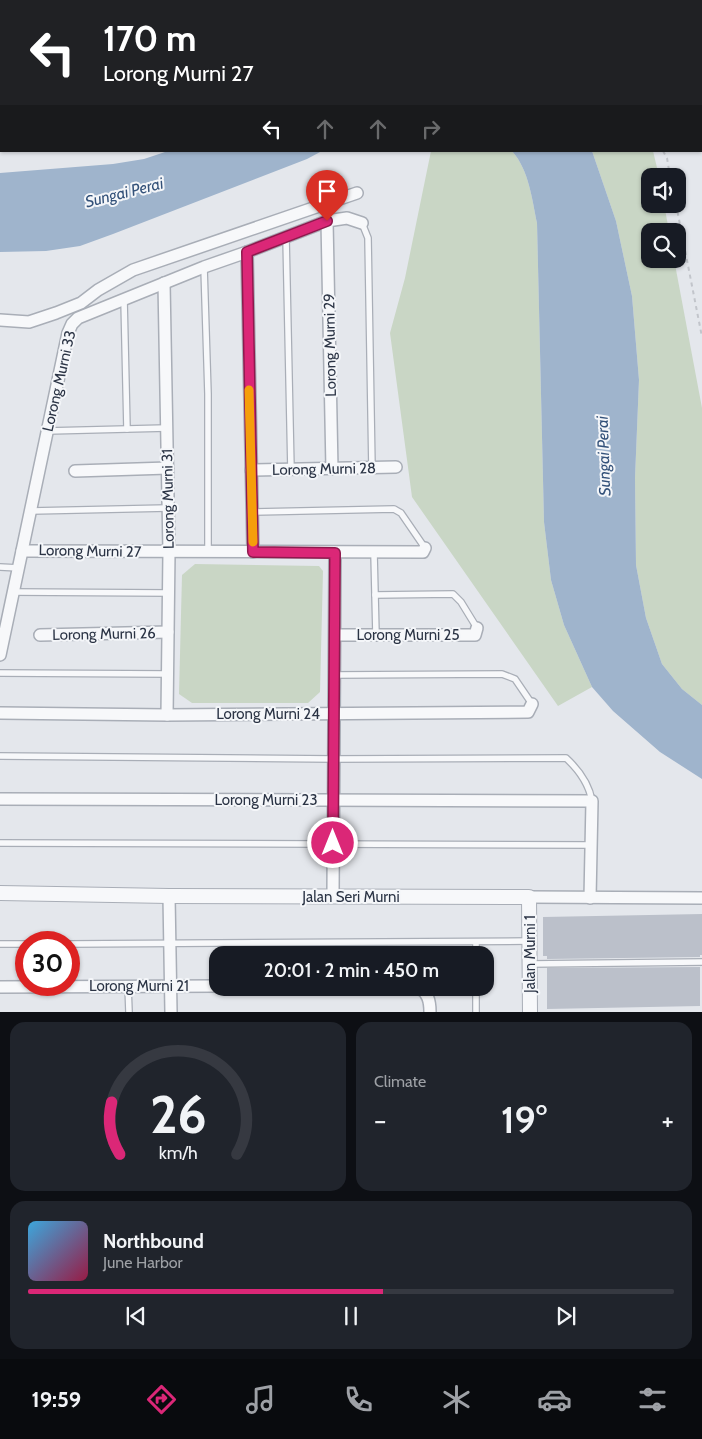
<!DOCTYPE html>
<html lang="en">
<head>
<meta charset="utf-8">
<style>
	:root { --surface:#171b24; --page:#20242c; --text:#f1f3f6; --muted:#9ea1a6; --line:#363941; --accent:#db2777 }
	body { margin:0; font-family:Cabin,sans-serif; background:var(--page); color:var(--text); height:100vh; display:flex; flex-direction:column; font-size:19px; white-space:nowrap }
	* { box-sizing:border-box; margin:0 }
	p { font-size:16px; color:var(--muted) }
	.icon { flex:none; width:28px; height:28px; fill:none; stroke:currentColor; stroke-width:2; stroke-linecap:round; stroke-linejoin:round }
	.map { position:relative; height:1012px; overflow:hidden }
	.drawer { display:flex; flex-direction:column; gap:10px; padding:10px; background:#0d0f14; flex:1 }
	.drawer>* { flex:none }
	.top-card { position:absolute; left:0px; top:0px; width:702px; height:152px; box-shadow:0 1px 4px #0004; background:#202124; color:#fff; overflow:hidden }
	.tools { position:absolute; left:641px; top:168px; display:grid; gap:10px }
	.tools a { display:grid; place-items:center; width:45px; height:45px; border-radius:10px; background:var(--surface); box-shadow:0 1px 4px #0004; font-size:25px }
	.speed { position:absolute; left:15px; top:931px; display:flex; gap:10px; font-size:25px; font-weight:700; text-align:center }
	.speed>* { display:grid; place-content:center; width:65px; height:65px; border-radius:50%; background:var(--surface); box-shadow:0 1px 4px #0004; line-height:1 }
	.speed .limit { border:8px solid #d22; background:#fff; color:#111 }
	.pin { position:absolute; display:grid; place-items:center; width:42px; height:42px; color:#fff; margin:-51px -21px; border-radius:50% 50% 50% 0; rotate:-45deg; box-shadow:0 0 5px #0007 }
	.pin .icon { rotate:45deg }
	.me { position:absolute; width:55px; margin:-28px; rotate:0deg; stroke-linejoin:round; filter:drop-shadow(0 0 4px #0008) }
	.turn { display:flex; align-items:center; gap:18px; height:105px; padding:0 20px; font-size:22px }
	.turn .icon { width:65px; height:65px; stroke-width:2.5 }
	.turn b { display:block; font-size:35px; line-height:42px }
	.lanes { display:flex; align-items:center; height:48px; padding:0 20px; background:#0003; justify-content:center; gap:25px; direction:ltr }
	.lanes .off { opacity:.35 }
	.big { font-size:38px; font-weight:600; line-height:1.1 }
	.drawer .tile { flex:1; display:flex; flex-direction:column; justify-content:center; gap:8px; min-width:0; padding:0 18px; border-radius:15px; background:var(--page) }
	.drawer .dial { align-items:center; gap:0 }
	.dial svg { height:130px; overflow:visible; fill:none; stroke:var(--line); stroke-width:7; stroke-linecap:round; text-anchor:middle }
	.dial text { fill:var(--text); stroke:none }
	.song { display:flex; align-items:center; gap:15px }
	.cover { width:60px; height:60px; border-radius:8px; background:linear-gradient(135deg,hsl(200 70% 55%),hsl(340 70% 35%)) }
	.played { height:5px; border-radius:2px; background:linear-gradient(90deg,var(--accent) 55%,var(--line) 55%) }
	.keys { display:flex; justify-content:space-around; direction:ltr }
	.heat { display:flex; justify-content:space-between; align-items:center; font-size:28px; direction:ltr }
	.drawer .tiles { flex:1; display:grid; gap:10px; grid-template-columns:1fr 1fr }
	.tile:last-child { grid-column:span 2 }
	.trip { position:absolute; left:209px; top:946px; width:285px; height:50px; border-radius:15px; background:var(--surface); box-shadow:0 1px 4px #0004; font-weight:600; line-height:50px; text-align:center }
	.tabs { display:flex; height:80px; justify-content:space-around; align-items:center; background:#090b0e; color:var(--muted) }
	.tabs .icon { width:35px; height:35px }
	.tabs .on { color:var(--accent) }
	.tabs b { font-size:22px; color:var(--text) }
	.map>svg:first-child { display:block }
	.green { fill:#c9d6c5 }
	.water { fill:#9fb4cc }
	.lines { fill:none; stroke-linecap:round; stroke-linejoin:round }
	.stream { stroke:#9fb4cc; stroke-width:3 }
	.building { fill:#bbc0ca }
	.service-casing { stroke:#a9aeb7; stroke-width:8 }
	.minor-casing { stroke:#a9aeb7; stroke-width:14 }
	.tertiary-casing { stroke:#a9aeb7; stroke-width:16 }
	.path { stroke:#c2c5cb; stroke-width:2; stroke-dasharray:4 4; stroke-linecap:butt }
	.service { stroke:#f7f8fa; stroke-width:5.5 }
	.minor { stroke:#f7f8fa; stroke-width:11 }
	.tertiary { stroke:#f7f8fa; stroke-width:14 }
	.route-casing { stroke:#8e194d; stroke-width:12 }
	.route { stroke:#db2777; stroke-width:9 }
	.slow { stroke:#f59e0b; stroke-width:9 }
	.labels { text-anchor:middle; stroke-width:4; stroke-linejoin:round; paint-order:stroke }
	.street-label { font-size:15px; fill:#2b3445; stroke:#f4f6f9 }
	.water-label { font-size:16px; font-style:italic; fill:#34527a; stroke:#f4f6f9 }
</style>
</head>
<body>
<div class="map">
<svg width="702" height="1012" viewBox="0 0 702 1012">
	<rect width="100%" height="100%" fill="#e4e7ec"/>
	<g class="green">
		<path d="M0,0H177L173,1H1V56L0,57Z"/>
		<path d="M431,151H512C529,170 532,199 537,223L544,522L551,580L564,625L592,687L558,706L412,497L390,333L405,278Z"/>
		<path d="M592,151H653L659,176H650V204H664L669,231H650V259H674L702,408V705L682,689L662,664L646,618L636,565L635,478L639,380L632,296L616,221Z"/>
		<path d="M195,564L319,566L323,571L320,692L308,703H192L179,694L182,575Z"/>
	</g>
	<g class="water">
		<path d="M168,151H322L307,159L113,234L80,246L46,251L0,252V173L113,164L144,159Z"/>
		<path d="M512,151H592L616,221L632,296L639,380L635,478L636,565L646,618L662,664L682,689L702,705V779L660,752L613,711L592,687L564,625L551,580L544,522L537,223C532,199 529,170 512,151Z"/>
	</g>
	<g class="lines">
		<path class="stream" d="M701,75H702"/>
	</g>
	<g class="building">
		<path d="M702,914V955H700V957L547,959V956H543V917Z"/>
		<path d="M700,967V1006L547,1009V968Z"/>
	</g>
	<g class="lines">
		<g class="service-casing">
			<g id="service">
				<path d="M362,223L368,238L372,469"/>
				<path d="M286,237L291,470"/>
				<path d="M204,267L208,394V552"/>
				<path d="M124,299L127,429"/>
				<path d="M47,431L167,428"/>
				<path d="M31,511L168,508"/>
				<path d="M252,512L394,509L401,513L425,548"/>
				<path d="M374,553L376,635"/>
				<path d="M0,567L19,568"/>
				<path d="M14,592L168,593"/>
				<path d="M375,595L453,594L461,602L477,628"/>
				<path d="M0,673L168,674"/>
				<path d="M334,675L502,674L515,679L532,704"/>
				<path d="M0,756L334,759L566,758C579,770 589,784 592,801"/>
				<path d="M0,843L591,845"/>
				<path d="M0,944H26"/>
				<path d="M69,944L530,941"/>
				<path d="M476,955V942"/>
				<path d="M530,964L702,962"/>
				<path d="M128,986L129,1012"/>
				<path d="M476,1012V988"/>
			</g>
		</g>
		<g class="minor-casing">
			<g id="minor">
				<path d="M327,221L332,469"/>
				<path d="M247,252L253,552"/>
				<path d="M164,283L169,552L167,715"/>
				<path d="M0,320L29,322L56,313L81,303L98,290L133,270L357,193"/>
				<path d="M251,470L396,467"/>
				<path d="M75,471L168,468"/>
				<path d="M22,551L423,552L425,548"/>
				<path d="M40,635L168,632"/>
				<path d="M335,635H475L477,628"/>
				<path d="M0,655L68,333L72,324L78,318L204,267L247,252L327,221L347,218L362,223"/>
				<path d="M0,713L167,715L528,712L532,704"/>
				<path d="M0,799L592,801L590,898"/>
				<path d="M169,896L171,1012"/>
				<path d="M333,896L335,553"/>
				<path d="M529,897L702,898"/>
				<path d="M0,987L218,986"/>
				<path d="M419,988C428,993 430,1001 430,1012"/>
			</g>
		</g>
		<g class="tertiary-casing">
			<path id="tertiary" d="M0,893L169,896L529,897L530,1012"/>
		</g>
		<g class="path">
			<path d="M425,0L430,1"/>
			<path d="M238,1L246,0"/>
			<path d="M0,86L1,85"/>
			<path d="M663,151L667,158L670,176"/>
			<path d="M676,204L702,337"/>
		</g>
		<use href="#service" class="service"/>
		<use href="#minor" class="minor"/>
		<use href="#tertiary" class="tertiary"/>
	</g>
	<g class="lines">
		<g class="route-casing">
			<path id="route" d="M327,221L247,252L253,552L335,553L333,843"/>
		</g>
		<use href="#route" class="route"/>
		<path class="slow" d="M249,390L253,542"/>
	</g>
	<g class="labels">
		<g class="street-label">
			<text transform="translate(330 345) rotate(-91)" y="5">Lorong Murni 29</text>
			<text transform="translate(59 381) rotate(-77)" y="5">Lorong Murni 33</text>
			<text transform="translate(324 469) rotate(-1)" y="5">Lorong Murni 28</text>
			<text transform="translate(168 499) rotate(-91)" y="5">Lorong Murni 31</text>
			<text transform="translate(90 551) rotate(1)" y="5">Lorong Murni 27</text>
			<text transform="translate(104 634) rotate(-1)" y="5">Lorong Murni 26</text>
			<text x="408" y="640">Lorong Murni 25</text>
			<text x="268" y="719">Lorong Murni 24</text>
			<text x="266" y="805">Lorong Murni 23</text>
			<text x="351" y="902">Jalan Seri Murni</text>
			<text transform="translate(530 954) rotate(-90)" y="5">Jalan Murni 1</text>
			<text x="139" y="991">Lorong Murni 21</text>
		</g>
		<g class="water-label">
			<text transform="translate(124 192) rotate(-14)" y="6">Sungai Perai</text>
			<text transform="translate(603 456) rotate(-92)" y="6">Sungai Perai</text>
		</g>
	</g>
</svg>
<div class="tools">
<a><svg class="icon" aria-label="sound" viewBox="0 0 24 24"><path d="M4 9h4l5-4v14l-5-4H4zM17 9q2 3 0 6"/></svg></a>
<a><svg class="icon" aria-label="search" viewBox="0 0 24 24"><circle cx="10" cy="10" r="6"/><path d="M15 15l6 6"/></svg></a>
</div>
<div class="speed"><div class="limit">30</div></div>
<div class="pin" style="left:327px;top:221px;background:#d93025"><svg class="icon" aria-label="arrive" viewBox="0 0 24 24"><path d="M6 21V4h12l-3 4 3 4H6"/></svg></div>
<svg class="me" style="left:333px;top:843px" viewBox="-20 -20 40 40"><circle r="17" fill="#db2777" stroke="#fff" stroke-width="3"/><path d="M0-11L8 9 0 5-8 9z" fill="#fff"/></svg>
<div class="trip">20:01 · 2 min · 450 m</div>
<div class="top-card">
<div class="turn"><svg class="icon" aria-label="left" viewBox="0 0 24 24"><path d="M17 20v-9H6M10 6l-5 5 5 5"/></svg><div><b>170 m</b>Lorong Murni 27</div></div>
<div class="lanes"><svg class="icon" aria-label="left" viewBox="0 0 24 24"><path d="M17 20v-9H6M10 6l-5 5 5 5"/></svg><svg class="icon off" aria-label="ahead" viewBox="0 0 24 24"><path d="M12 20V5M6 11l6-6 6 6"/></svg><svg class="icon off" aria-label="ahead" viewBox="0 0 24 24"><path d="M12 20V5M6 11l6-6 6 6"/></svg><svg class="icon off" aria-label="right" viewBox="0 0 24 24"><path d="M7 20v-9h11M14 6l5 5-5 5"/></svg></div>
</div>
</div>
<section class="drawer">
<div class="tiles">
<div class="tile dial"><svg viewBox="0 0 100 80">
<path d="M14 69A42 42 0 1 1 86 69"/>
<path d="M14 69A42 42 0 0 1 9 37" stroke="#db2777"/>
<text x="50" y="56" font-size="32" font-weight="700">26</text>
<text x="50" y="72" font-size="11">km/h</text>
</svg></div>
<div class="tile"><p>Climate</p>
<div class="heat"><a>−</a><b class="big">19°</b><a>+</a></div>
</div>
<div class="tile">
<div class="song"><i class="cover"></i><div><b>Northbound</b><p>June Harbor</p></div></div>
<div class="played"></div>
<div class="keys"><svg class="icon" aria-label="previous" viewBox="0 0 24 24"><path d="M18 5L8 12l10 7zM5 5v14"/></svg><svg class="icon" aria-label="pause" viewBox="0 0 24 24"><path d="M8 5v14M16 5v14"/></svg><svg class="icon" aria-label="next" viewBox="0 0 24 24"><path d="M6 5l10 7-10 7zM19 5v14"/></svg></div>
</div>
</div>
</section>
<nav class="tabs">
<b>19:59</b>
<svg class="icon on" aria-label="directions" viewBox="0 0 24 24"><path d="M12 3l9 9-9 9-9-9zM9 14v-3h6M13 9l2 2-2 2"/></svg>
<svg class="icon" aria-label="music" viewBox="0 0 24 24"><path d="M9 18V5l10-2v13"/><circle cx="6" cy="18" r="3"/><circle cx="16" cy="16" r="3"/></svg>
<svg class="icon" aria-label="phone" viewBox="0 0 24 24"><path d="M5 4h4l2 5-3 2q2 4 5 5l2-3 5 2v4C11 20 4 13 5 4z"/></svg>
<svg class="icon" aria-label="climate" viewBox="0 0 24 24"><path d="M12 3v18M4 7l16 10M4 17L20 7"/></svg>
<svg class="icon" aria-label="car" viewBox="0 0 24 24"><path d="M5 17H2v-5l4-1 3-4h7l3 4 3 1v5h-3M9 17h6M6 11h13"/><circle cx="7" cy="17" r="2"/><circle cx="17" cy="17" r="2"/></svg>
<svg class="icon" aria-label="filters" viewBox="0 0 24 24"><path d="M4 7h16M4 17h16"/><circle cx="9" cy="7" r="2"/><circle cx="15" cy="17" r="2"/></svg>
</nav>
</body>
</html>
